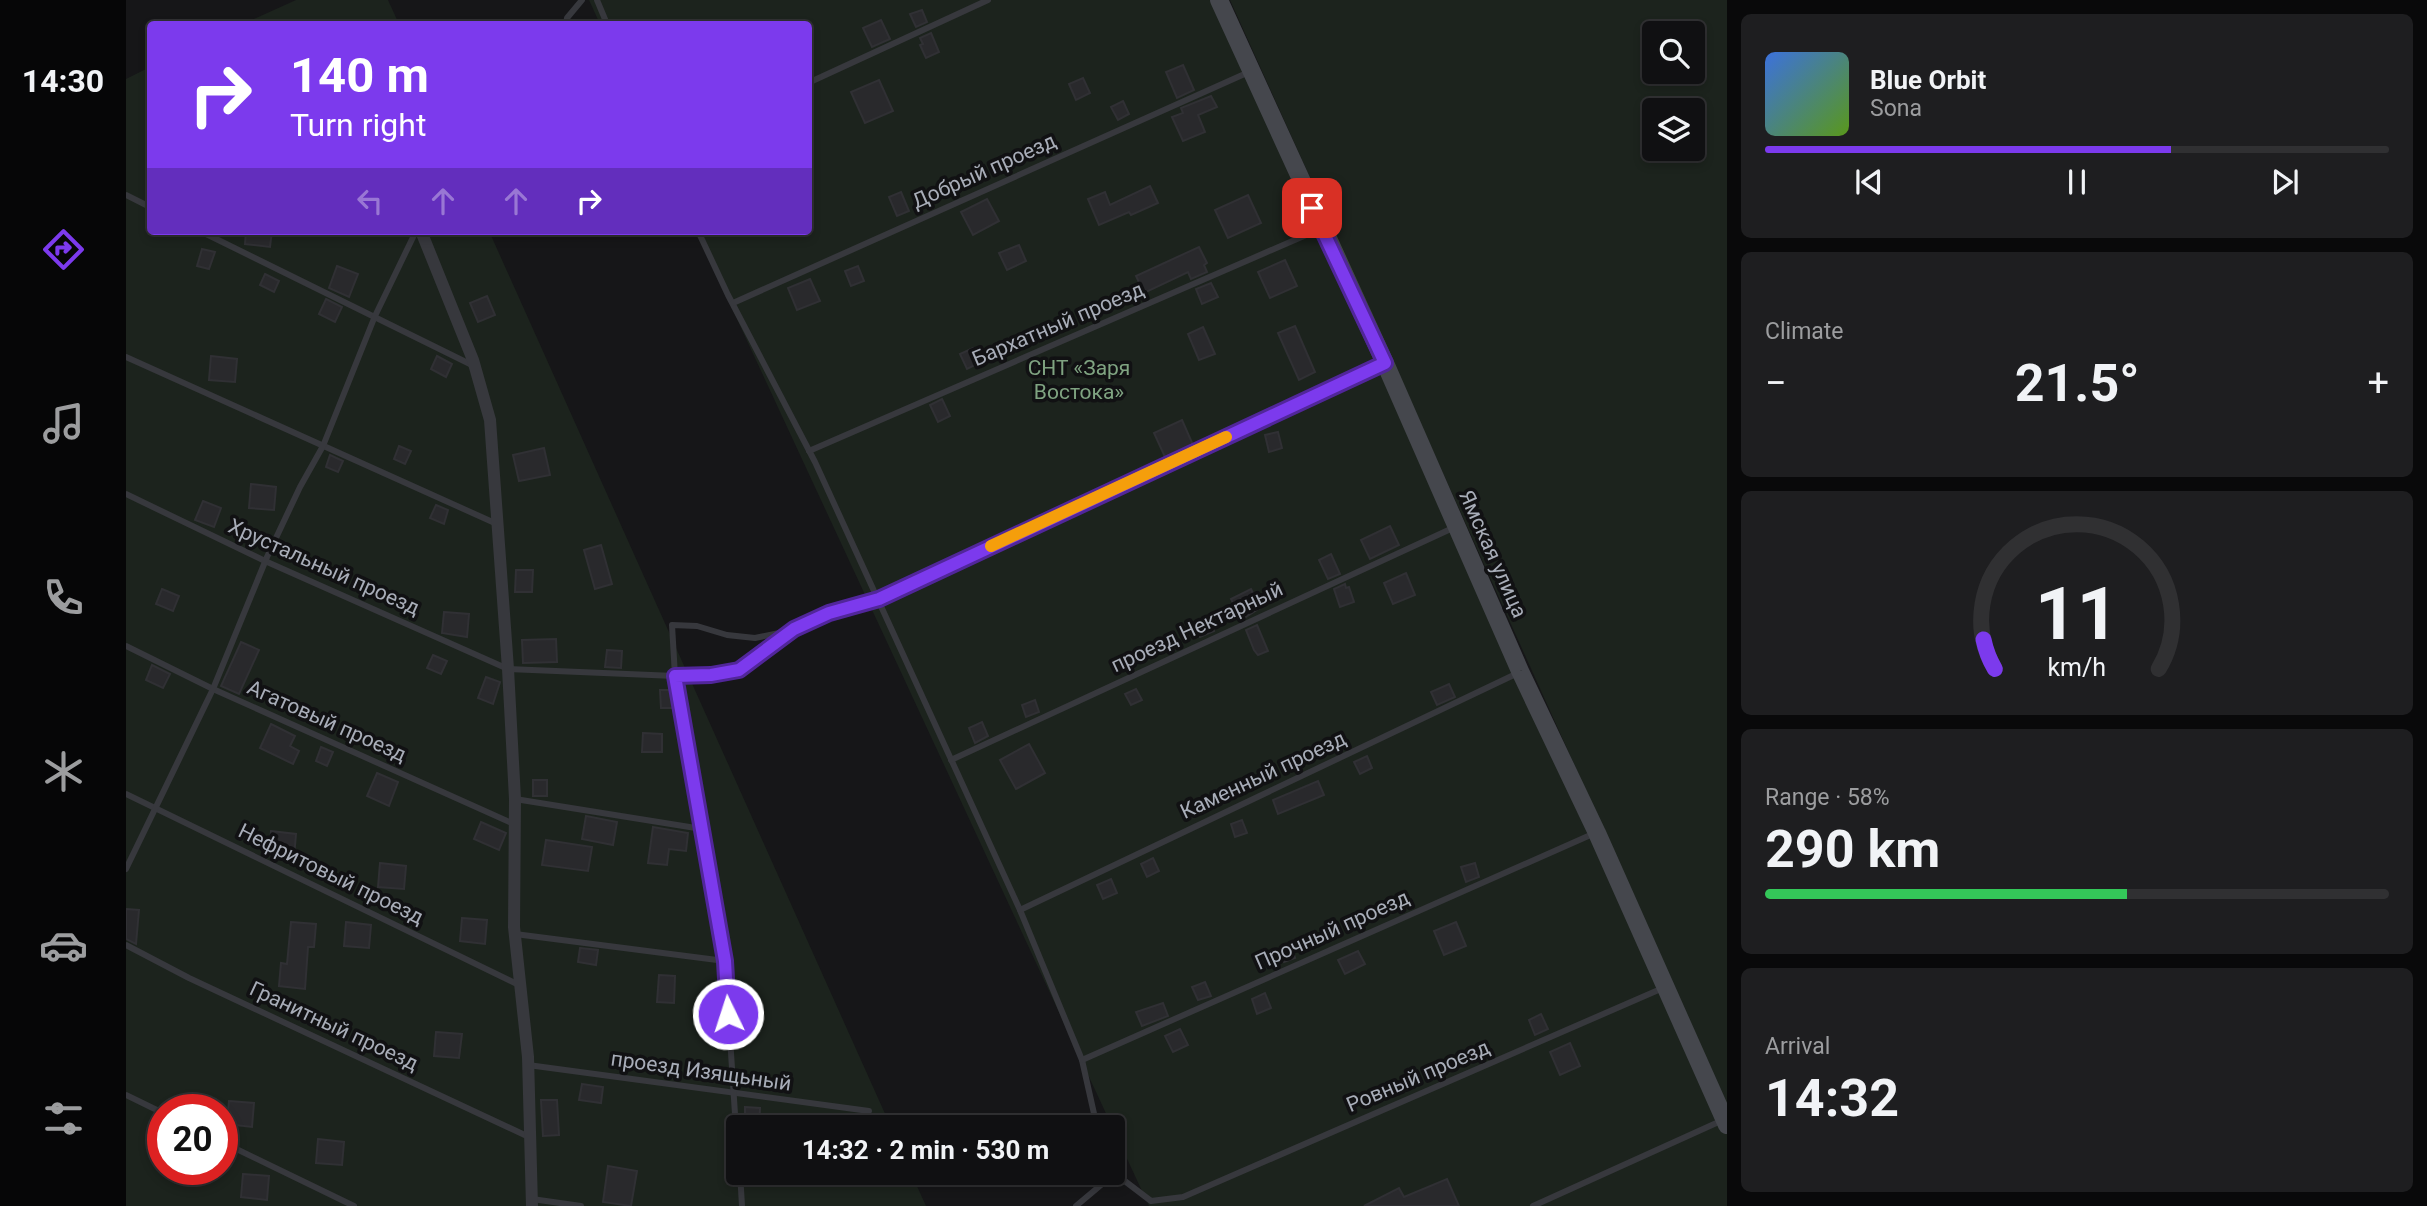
<!DOCTYPE html>
<html lang="en">
<head>
<meta charset="utf-8">
<style>
	:root { --surface:#101012; --page:#1e1e20; --text:#f1f3f6; --muted:#9c9d9f; --line:#303032; --accent:#7c3aed }
	body { margin:0; font-family:Roboto,sans-serif; background:var(--page); color:var(--text); height:100vh; display:flex; flex-direction:column; font-size:26px; white-space:nowrap }
	* { box-sizing:border-box; margin:0 }
	p { font-size:23px; color:var(--muted) }
	.icon { flex:none; width:38px; height:38px; fill:none; stroke:currentColor; stroke-width:2; stroke-linecap:round; stroke-linejoin:round }
	.map { position:relative; flex:1; overflow:hidden }
	.drawer { display:flex; flex-direction:column; gap:14px; padding:14px; background:#09090a; width:700px }
	.drawer>* { flex:none }
	.hud { position:absolute; left:21px; top:21px; width:665px; height:214px; border-radius:7px; box-shadow:0 4px 10px #0003,0 0 0 2px var(--line); background:#7c3aed; color:#fff; overflow:hidden }
	.fabs { position:absolute; left:1516px; top:21px; display:grid; gap:14px }
	.fabs a { display:grid; place-items:center; width:63px; height:63px; border-radius:7px; background:var(--surface); box-shadow:0 4px 10px #0003,0 0 0 2px var(--line); font-size:35px }
	.speed { position:absolute; left:21px; top:1094px; display:flex; gap:14px; font-size:35px; font-weight:700; text-align:center }
	.speed>* { display:grid; place-content:center; width:91px; height:91px; border-radius:50%; background:var(--surface); box-shadow:0 4px 10px #0003,0 0 0 2px var(--line); line-height:1 }
	.speed .limit { border:10px solid #d22; background:#fff; color:#111 }
	.pin { position:absolute; display:grid; place-items:center; width:60px; height:60px; color:#fff; margin:-30px; border-radius:14px; box-shadow:0 4px 10px #0006 }
	.me { position:absolute; width:77px; margin:-38px; rotate:356deg; stroke-linejoin:round; filter:drop-shadow(0 0 5px #0008) }
	.turn { display:flex; align-items:center; gap:24px; height:147px; padding:0 28px; font-size:32px }
	.turn .icon { width:91px; height:91px; stroke-width:2.5 }
	.turn b { display:block; font-size:49px; line-height:60px }
	.lanes { display:flex; align-items:center; height:66px; padding:0 28px; background:#0003; justify-content:center; gap:35px; direction:ltr }
	.lanes .off { opacity:.35 }
	.big { font-size:52px; font-weight:700; line-height:1.1 }
	.drawer .widget { flex:1; display:flex; flex-direction:column; justify-content:center; gap:10px; min-width:0; padding:0 24px; border-radius:10px; background:var(--page) }
	.drawer .dial { align-items:center; gap:0 }
	.dial svg { height:182px; overflow:visible; fill:none; stroke:var(--line); stroke-width:7; stroke-linecap:round; text-anchor:middle }
	.dial text { fill:var(--text); stroke:none }
	.song { display:flex; align-items:center; gap:21px }
	.cover { width:84px; height:84px; border-radius:10px; background:linear-gradient(135deg,hsl(220 70% 55%),hsl(90 70% 35%)) }
	.played { height:7px; border-radius:4px; background:linear-gradient(90deg,var(--accent) 65%,var(--line) 65%) }
	.keys { display:flex; justify-content:space-around; direction:ltr }
	.heat { display:flex; justify-content:space-between; align-items:center; font-size:38px; direction:ltr }
	.charge { height:10px; border-radius:5px; background:linear-gradient(90deg,#34c759 58%,var(--line) 0) }
	.trip { position:absolute; left:600px; top:1115px; width:399px; height:70px; border-radius:7px; background:var(--surface); box-shadow:0 4px 10px #0003,0 0 0 2px var(--line); font-weight:700; line-height:70px; text-align:center }
	main { display:flex; flex:1; min-height:0 }
	.tab-bar { display:flex; flex-direction:column; width:126px; justify-content:space-around; align-items:center; background:#060607; color:var(--muted) }
	.tab-bar .icon { width:49px; height:49px }
	.tab-bar .current { color:var(--accent) }
	.tab-bar b { font-size:32px; color:var(--text) }
	.map>svg:first-child { display:block }
	.green { fill:#1c231d; fill-rule:evenodd }
	.building { fill:#29292c; stroke:#303034; stroke-width:2 }
	.lines { fill:none; stroke-linecap:round; stroke-linejoin:round }
	.lane { stroke:#37383d; stroke-width:6 }
	.street { stroke:#37383d; stroke-width:12 }
	.secondary { stroke:#45474d; stroke-width:18 }
	.route-casing { stroke:#51269a; stroke-width:18 }
	.route { stroke:#7c3aed; stroke-width:12 }
	.slow { stroke:#f59e0b; stroke-width:12 }
	.labels { text-anchor:middle; stroke-width:7; stroke-linejoin:round; paint-order:stroke }
	.street-label { font-size:21px; fill:#a8adb8; stroke:#111113 }
	.park-label { font-size:21px; fill:#7fa381; stroke:#111113 }
</style>
</head>
<body>
<main>
<nav class="tab-bar">
<b>14:30</b>
<svg class="icon current" aria-label="directions" viewBox="0 0 24 24"><path d="M12 3l9 9-9 9-9-9zM9 14v-3h6M13 9l2 2-2 2"/></svg>
<svg class="icon" aria-label="music" viewBox="0 0 24 24"><path d="M9 18V5l10-2v13"/><circle cx="6" cy="18" r="3"/><circle cx="16" cy="16" r="3"/></svg>
<svg class="icon" aria-label="phone" viewBox="0 0 24 24"><path d="M5 4h4l2 5-3 2q2 4 5 5l2-3 5 2v4C11 20 4 13 5 4z"/></svg>
<svg class="icon" aria-label="climate" viewBox="0 0 24 24"><path d="M12 3v18M4 7l16 10M4 17L20 7"/></svg>
<svg class="icon" aria-label="car" viewBox="0 0 24 24"><path d="M5 17H2v-5l4-1 3-4h7l3 4 3 1v5h-3M9 17h6M6 11h13"/><circle cx="7" cy="17" r="2"/><circle cx="17" cy="17" r="2"/></svg>
<svg class="icon" aria-label="filters" viewBox="0 0 24 24"><path d="M4 7h16M4 17h16"/><circle cx="9" cy="7" r="2"/><circle cx="15" cy="17" r="2"/></svg>
</nav>
<div class="map">
<svg width="1601" height="1206" viewBox="0 0 1601 1206">
	<rect width="100%" height="100%" fill="#161618"/>
	<g class="green">
		<path d="M170,0H262L273,24H117Z"/>
		<path d="M463,0H1093L1601,1125V1206H1023L570,231H682V24H474Z"/>
		<path d="M1104,0H1601V1104ZM1528,33H1566V72H1528ZM1528,110H1566V149H1528Z"/>
		<path d="M24,67V231H363L765,1127H612V1172L785,1173L800,1206H0V79ZM37,1110H96V1169H37Z"/>
	</g>
	<g class="building">
		<path d="M796,10L801,22L790,27L784,14Z"/>
		<path d="M755,20L764,39L746,47L737,28Z"/>
		<path d="M805,33L813,52L800,58L794,45L797,44L794,38Z"/>
		<path d="M1057,65L1068,90L1051,98L1040,72Z"/>
		<path d="M957,78L964,93L950,100L943,84Z"/>
		<path d="M753,80L767,111L739,123L725,92Z"/>
		<path d="M1085,96L1091,107L1072,115L1079,132L1057,141L1046,117L1057,113L1055,108Z"/>
		<path d="M997,101L1003,114L992,120L985,107Z"/>
		<path d="M1024,186L1032,203L1005,215L1003,212L973,225L962,199L979,192L984,205Z"/>
		<path d="M775,192L783,211L771,216L763,197Z"/>
		<path d="M1122,195L1135,223L1102,238L1089,210Z"/>
		<path d="M861,199L873,221L847,235L835,212Z"/>
		<path d="M120,231H146L144,247L119,244Z"/>
		<path d="M893,245L900,261L881,270L873,253Z"/>
		<path d="M1073,247L1081,263L1078,265L1081,272L1065,279L1062,272L1018,293L1010,276Z"/>
		<path d="M76,249L89,252L83,269L71,266Z"/>
		<path d="M1159,260L1171,286L1144,298L1132,272Z"/>
		<path d="M211,266L232,274L223,297L203,288Z"/>
		<path d="M732,266L738,281L725,286L719,271Z"/>
		<path d="M139,274L153,281L148,292L134,285Z"/>
		<path d="M684,279L694,301L671,310L662,288Z"/>
		<path d="M1085,283L1092,297L1076,304L1070,289Z"/>
		<path d="M361,296L369,315L352,322L344,303Z"/>
		<path d="M200,299L216,307L209,322L193,314Z"/>
		<path d="M1169,326L1189,372L1173,380L1152,333Z"/>
		<path d="M1077,327L1089,354L1073,360L1062,334Z"/>
		<path d="M847,348L853,363L841,369L834,354Z"/>
		<path d="M85,356L111,359L109,382L83,380Z"/>
		<path d="M311,356L326,364L320,377L305,369Z"/>
		<path d="M816,399L824,416L812,422L804,405Z"/>
		<path d="M1056,420L1067,445L1039,457L1028,433Z"/>
		<path d="M1152,432L1156,448L1143,452L1139,435Z"/>
		<path d="M273,446L285,451L279,464L268,459Z"/>
		<path d="M418,448L424,475L393,481L387,455Z"/>
		<path d="M204,455L217,461L212,472L200,467Z"/>
		<path d="M125,484L150,487L148,510L123,508Z"/>
		<path d="M77,501L95,508L88,527L69,520Z"/>
		<path d="M310,505L322,510L318,524L304,518Z"/>
		<path d="M1264,526L1273,545L1244,559L1235,540Z"/>
		<path d="M475,545L486,584L469,589L458,550Z"/>
		<path d="M1205,554L1214,574L1202,579L1193,560Z"/>
		<path d="M390,570H407L406,592H389Z"/>
		<path d="M1280,573L1289,595L1267,604L1258,583Z"/>
		<path d="M1219,584L1220,588L1223,587L1228,602L1214,607L1208,589Z"/>
		<path d="M36,589L53,596L47,611L30,604Z"/>
		<path d="M1125,589L1134,608L1115,620L1105,599Z"/>
		<path d="M318,612L343,614L341,637L316,633Z"/>
		<path d="M1082,617L1088,631L1074,637L1068,623Z"/>
		<path d="M1131,625L1142,651L1132,655L1128,650L1120,630Z"/>
		<path d="M430,639L431,662L397,663L396,640Z"/>
		<path d="M115,642L133,650L113,694L95,686Z"/>
		<path d="M481,650L496,651L495,668L479,667Z"/>
		<path d="M307,655L321,661L315,674L301,668Z"/>
		<path d="M26,665L44,674L37,688L20,680Z"/>
		<path d="M360,677L374,682L367,704L352,698Z"/>
		<path d="M1323,684L1329,697L1311,705L1305,692Z"/>
		<path d="M1010,689L1016,700L1005,705L999,694Z"/>
		<path d="M534,690H546L547,708H535Z"/>
		<path d="M909,700L913,712L900,717L896,705Z"/>
		<path d="M856,722L862,736L849,743L843,728Z"/>
		<path d="M145,724L169,736L164,746L173,751L167,764L134,748Z"/>
		<path d="M517,733L536,734V752H516Z"/>
		<path d="M903,744L919,773L890,789L874,760Z"/>
		<path d="M195,747L207,752L201,766L190,761Z"/>
		<path d="M1241,756L1246,768L1234,774L1228,762Z"/>
		<path d="M251,773L272,782L263,806L241,796Z"/>
		<rect x="407" y="780" width="14" height="16"/>
		<path d="M1192,781L1198,795L1152,814L1147,800Z"/>
		<path d="M460,816L491,822L487,845L456,839Z"/>
		<path d="M1116,820L1121,833L1109,837L1105,824Z"/>
		<path d="M355,822L380,833L373,850L348,839Z"/>
		<path d="M527,827L562,833L560,851L543,849L541,865L522,863Z"/>
		<path d="M145,831L170,834L168,857L143,855Z"/>
		<path d="M420,840L466,847L462,871L416,865Z"/>
		<path d="M1027,858L1033,871L1021,877L1015,864Z"/>
		<path d="M254,863L280,866L278,889L252,887Z"/>
		<path d="M1349,863L1353,877L1340,882L1335,867Z"/>
		<path d="M985,879L991,893L977,899L971,885Z"/>
		<path d="M0,909L13,910L10,944L0,939Z"/>
		<path d="M336,918L361,920L359,944L334,941Z"/>
		<path d="M165,922L190,924L188,947H182L179,989L153,986L155,963L161,964Z"/>
		<path d="M220,922L245,925L243,948L218,946Z"/>
		<path d="M1330,922L1340,946L1318,955L1308,931Z"/>
		<path d="M1165,945L1169,958L1158,962L1153,950Z"/>
		<path d="M454,948L472,950L470,965L452,962Z"/>
		<path d="M1232,951L1239,964L1219,974L1212,960Z"/>
		<path d="M533,975L549,976L548,1003L531,1002Z"/>
		<path d="M1079,982L1085,996L1072,1000L1066,987Z"/>
		<path d="M1139,993L1145,1008L1131,1014L1126,999Z"/>
		<path d="M1037,1003L1042,1016L1016,1026L1010,1012Z"/>
		<path d="M1415,1014L1422,1029L1409,1035L1403,1020Z"/>
		<path d="M1054,1029L1062,1045L1047,1052L1039,1036Z"/>
		<path d="M310,1032L336,1034L333,1058L308,1056Z"/>
		<path d="M1444,1043L1454,1066L1434,1075L1424,1052Z"/>
		<path d="M456,1084L477,1087L475,1103L453,1100Z"/>
		<path d="M415,1100H431L433,1135L417,1136Z"/>
		<path d="M103,1101L128,1103L126,1127L101,1124Z"/>
		<path d="M619,1107L634,1108L633,1127H619Z"/>
		<path d="M192,1139L218,1142L216,1165L190,1163Z"/>
		<path d="M482,1166L511,1171L505,1206L477,1202Z"/>
		<path d="M117,1174L143,1176L141,1200L115,1197Z"/>
		<path d="M1321,1179L1333,1206H1238L1273,1188L1278,1197Z"/>
	</g>
	<g class="lines">
		<g class="lane">
			<path d="M471,0L481,24"/>
			<path d="M440,24L441,18L456,0"/>
			<path d="M682,83L862,0"/>
			<path d="M0,195L24,207"/>
			<path d="M74,231L348,366"/>
			<path d="M572,231L602,295L689,462L894,910L956,1060L971,1127"/>
			<path d="M607,303L1123,72"/>
			<path d="M0,357L371,524"/>
			<path d="M683,451L1194,229"/>
			<path d="M0,494L139,561L382,669L549,676L613,670L668,629L703,613L753,599L1257,364"/>
			<path d="M0,646L87,689L388,824"/>
			<path d="M825,760L1329,527"/>
			<path d="M0,794L395,986"/>
			<path d="M389,799L576,829"/>
			<path d="M0,869L87,689L141,557L174,487L197,446L249,316L290,231"/>
			<path d="M894,910L1392,673"/>
			<path d="M389,934L599,961"/>
			<path d="M0,945L63,978L403,1137"/>
			<path d="M956,1060L1469,833"/>
			<path d="M402,1065L743,1111"/>
			<path d="M0,1095L37,1113"/>
			<path d="M96,1142L228,1206"/>
			<path d="M612,1160L599,961L549,676L546,625L571,626L601,635L629,638L663,631"/>
			<path d="M614,1172L616,1206"/>
			<path d="M987,1172L1025,1201L1057,1197L1537,988"/>
			<path d="M406,1199L455,1206"/>
			<path d="M950,1206L988,1174"/>
			<path d="M1407,1206L1597,1120"/>
		</g>
		<path class="street" d="M295,231L347,360L364,420L382,669L389,799L388,927L402,1057L406,1206"/>
		<path class="secondary" d="M1093,0L1259,363L1394,671L1471,833L1601,1125"/>
	</g>
	<g class="lines">
		<g class="route-casing">
			<path id="route" d="M602,1014L599,961L549,676L585,675L613,670L668,629L703,613L753,599L1259,363L1186,208"/>
		</g>
		<use href="#route" class="route"/>
		<path class="slow" d="M865,546L1100,437"/>
	</g>
	<g class="labels">
		<g class="street-label">
			<text transform="translate(858 171) rotate(-24)" y="7">Добрый проезд</text>
			<text transform="translate(932 324) rotate(-23)" y="7">Бархатный проезд</text>
			<text transform="translate(1367 554) rotate(66)" y="7">Ямская улица</text>
			<text transform="translate(198 567) rotate(24)" y="7">Хрустальный проезд</text>
			<text transform="translate(1071 627) rotate(-25)" y="7">проезд Нектарный</text>
			<text transform="translate(201 721) rotate(24)" y="7">Агатовый проезд</text>
			<text transform="translate(1137 775) rotate(-25)" y="7">Каменный проезд</text>
			<text transform="translate(205 874) rotate(26)" y="7">Нефритовый проезд</text>
			<text transform="translate(1206 930) rotate(-24)" y="7">Прочный проезд</text>
			<text transform="translate(208 1026) rotate(25)" y="7">Гранитный проезд</text>
			<text transform="translate(575 1071) rotate(8)" y="7">проезд Изящьный</text>
			<text transform="translate(1292 1076) rotate(-23)" y="7">Ровный проезд</text>
		</g>
		<g class="park-label">
			<text x="953" y="375">СНТ «Заря<tspan x="953" dy="24">Востока»</tspan></text>
		</g>
	</g>
</svg>
<div class="fabs">
<a><svg class="icon" aria-label="search" viewBox="0 0 24 24"><circle cx="10" cy="10" r="6"/><path d="M15 15l6 6"/></svg></a>
<a><svg class="icon" aria-label="layers" viewBox="0 0 24 24"><path d="M12 4l9 5-9 5-9-5zM3 14l9 5 9-5"/></svg></a>
</div>
<div class="speed"><div class="limit">20</div></div>
<div class="pin" style="left:1186px;top:208px;background:#d93025"><svg class="icon" aria-label="arrive" viewBox="0 0 24 24"><path d="M6 21V4h12l-3 4 3 4H6"/></svg></div>
<svg class="me" style="left:602px;top:1014px" viewBox="-20 -20 40 40"><circle r="17" fill="#7c3aed" stroke="#fff" stroke-width="3"/><path d="M0-11L8 9 0 5-8 9z" fill="#fff"/></svg>
<div class="trip">14:32 · 2 min · 530 m</div>
<div class="hud">
<div class="turn"><svg class="icon" aria-label="right" viewBox="0 0 24 24"><path d="M7 20v-9h11M14 6l5 5-5 5"/></svg><div><b>140 m</b>Turn right</div></div>
<div class="lanes"><svg class="icon off" aria-label="left" viewBox="0 0 24 24"><path d="M17 20v-9H6M10 6l-5 5 5 5"/></svg><svg class="icon off" aria-label="ahead" viewBox="0 0 24 24"><path d="M12 20V5M6 11l6-6 6 6"/></svg><svg class="icon off" aria-label="ahead" viewBox="0 0 24 24"><path d="M12 20V5M6 11l6-6 6 6"/></svg><svg class="icon" aria-label="right" viewBox="0 0 24 24"><path d="M7 20v-9h11M14 6l5 5-5 5"/></svg></div>
</div>
</div>
<section class="drawer">
<div class="widget">
<div class="song"><i class="cover"></i><div><b>Blue Orbit</b><p>Sona</p></div></div>
<div class="played"></div>
<div class="keys"><svg class="icon" aria-label="previous" viewBox="0 0 24 24"><path d="M18 5L8 12l10 7zM5 5v14"/></svg><svg class="icon" aria-label="pause" viewBox="0 0 24 24"><path d="M8 5v14M16 5v14"/></svg><svg class="icon" aria-label="next" viewBox="0 0 24 24"><path d="M6 5l10 7-10 7zM19 5v14"/></svg></div>
</div>
<div class="widget"><p>Climate</p>
<div class="heat"><a>−</a><b class="big">21.5°</b><a>+</a></div>
</div>
<div class="widget dial"><svg viewBox="0 0 100 80">
<path d="M14 69A42 42 0 1 1 86 69"/>
<path d="M14 69A42 42 0 0 1 9 56" stroke="#7c3aed"/>
<text x="50" y="56" font-size="32" font-weight="700">11</text>
<text x="50" y="72" font-size="11">km/h</text>
</svg></div>
<div class="widget"><p>Range · 58%</p><b class="big">290 km</b><div class="charge"></div></div>
<div class="widget"><p>Arrival</p><b class="big">14:32</b></div>
</section>
</main>
</body>
</html>
